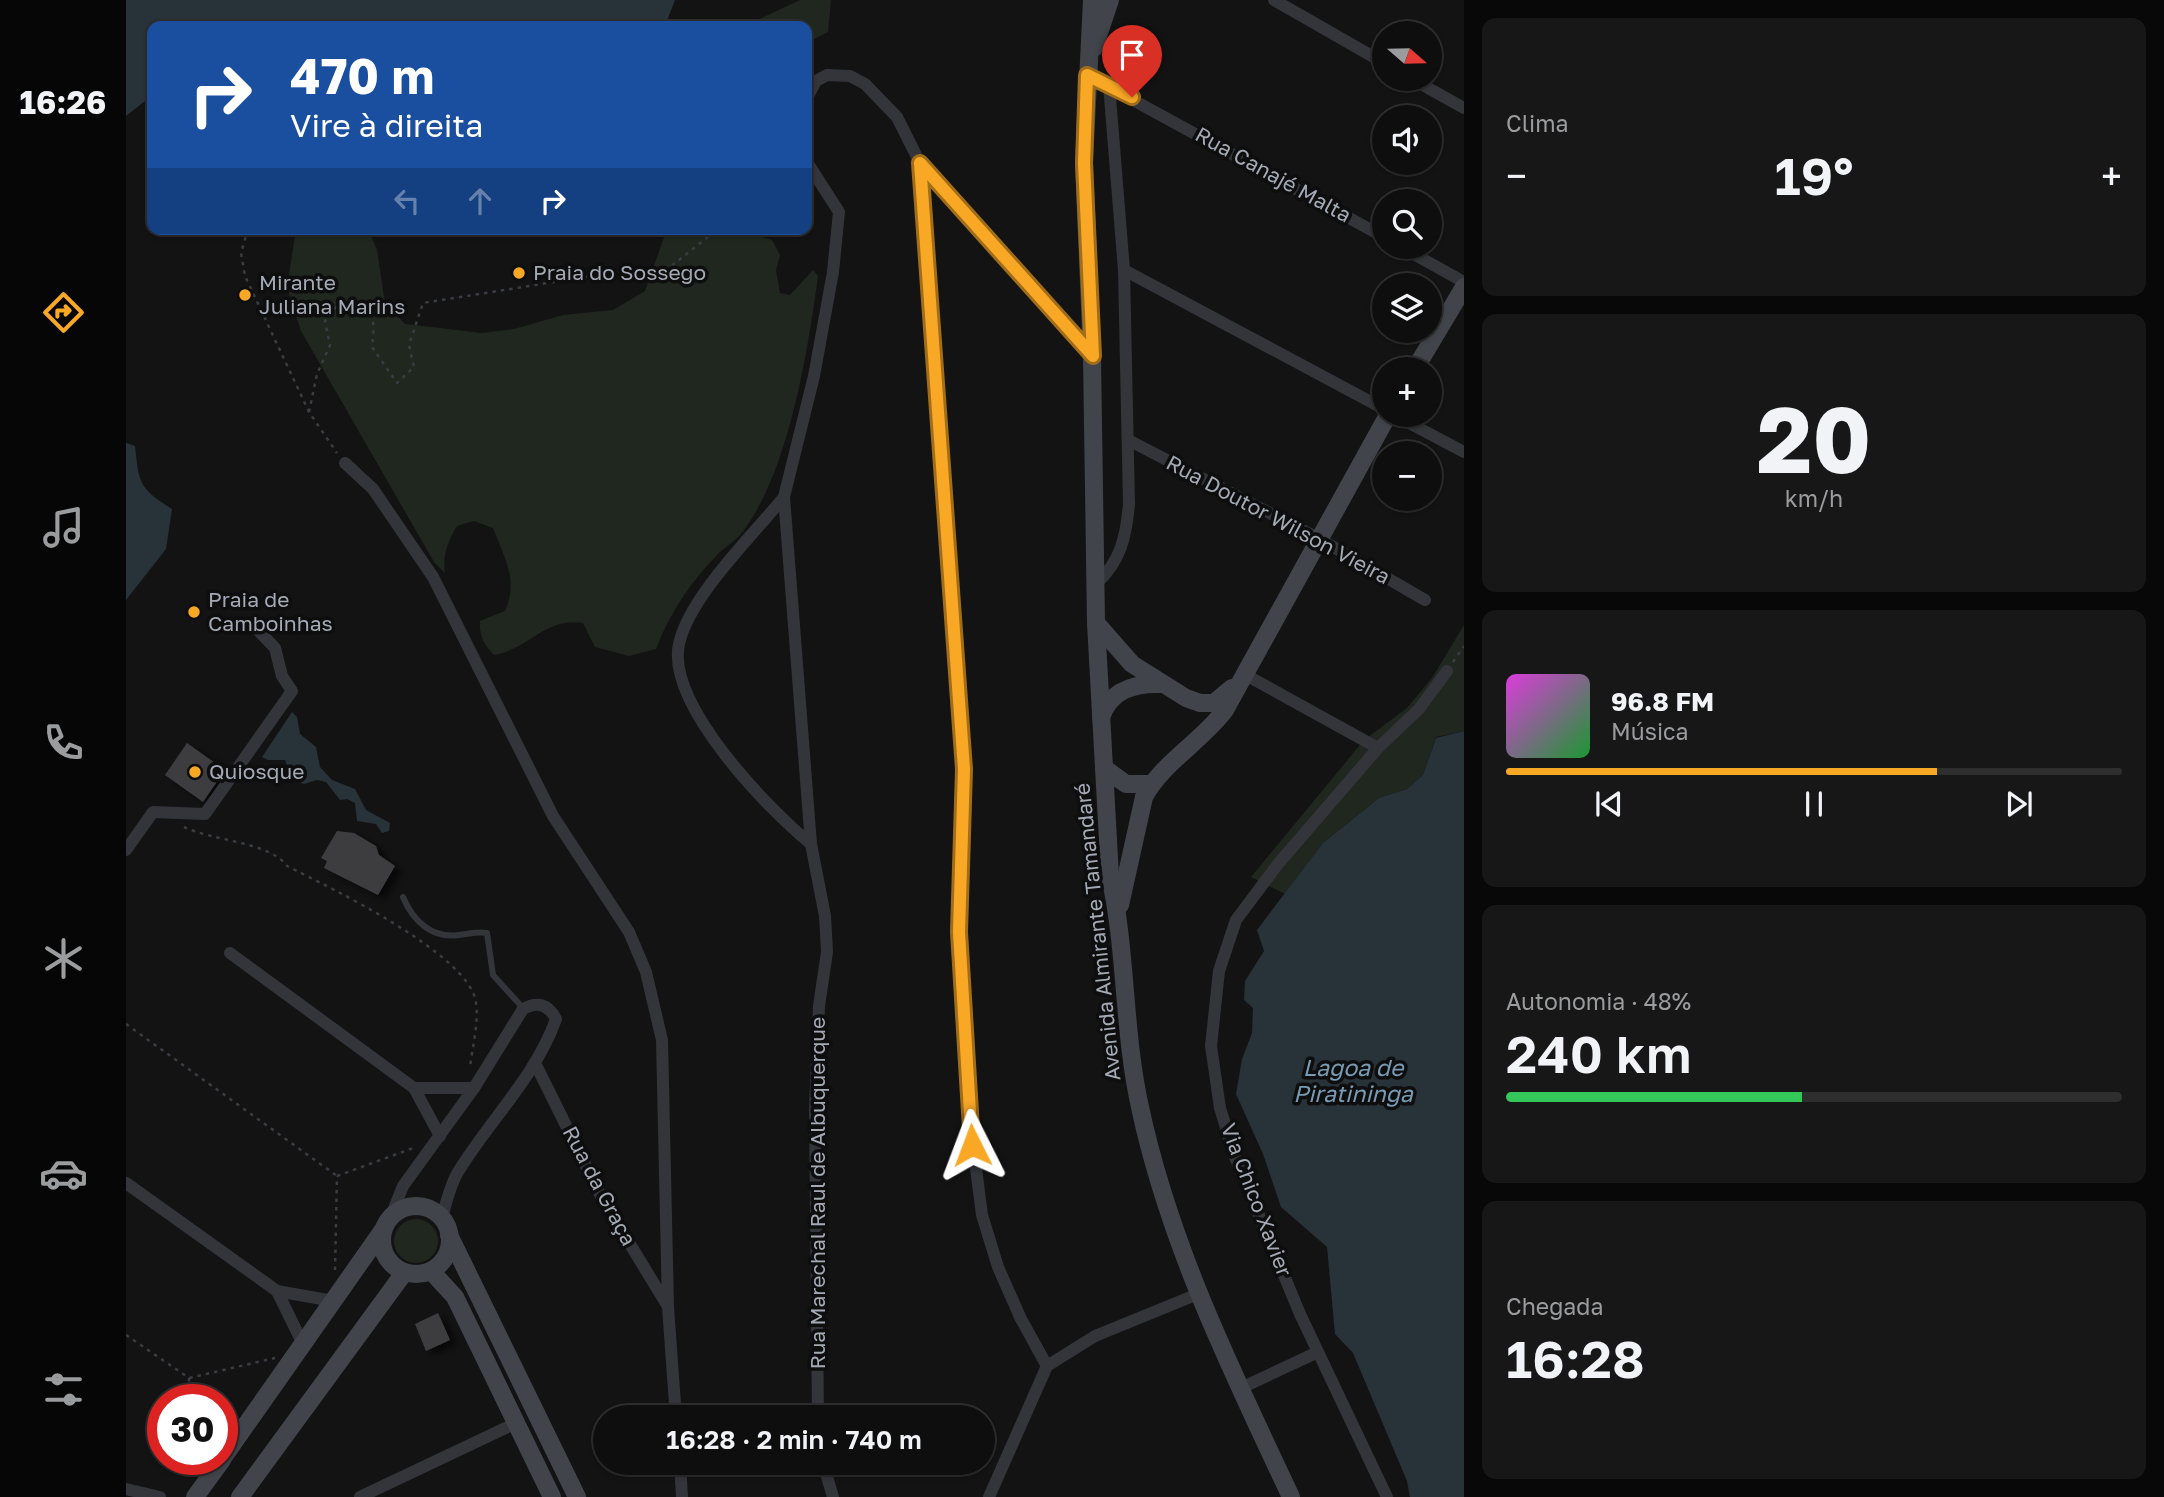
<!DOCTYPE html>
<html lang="pt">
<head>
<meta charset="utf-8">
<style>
	:root { --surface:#0e0e0f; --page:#171718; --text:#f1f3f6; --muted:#9b9c9e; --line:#2e2e2f; --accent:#f9a826 }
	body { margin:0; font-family:"Golos Text",sans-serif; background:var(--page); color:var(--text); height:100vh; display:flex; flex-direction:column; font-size:26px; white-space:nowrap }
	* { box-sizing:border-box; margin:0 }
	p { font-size:23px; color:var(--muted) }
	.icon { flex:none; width:38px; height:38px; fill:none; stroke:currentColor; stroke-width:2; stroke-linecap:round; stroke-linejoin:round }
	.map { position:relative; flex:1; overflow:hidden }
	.sheet { display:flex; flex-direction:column; gap:18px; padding:18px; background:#080808; width:700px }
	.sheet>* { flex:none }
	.top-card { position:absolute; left:21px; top:21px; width:665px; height:214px; border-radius:14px; box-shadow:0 2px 5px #0004,0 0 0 2px var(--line); background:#1a4fa0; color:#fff; overflow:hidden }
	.needle { width:46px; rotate:110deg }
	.controls { position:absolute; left:1246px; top:21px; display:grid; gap:14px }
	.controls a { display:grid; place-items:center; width:70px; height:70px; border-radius:50%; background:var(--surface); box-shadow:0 2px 5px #0004,0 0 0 2px var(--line); font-size:35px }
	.speed { position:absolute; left:21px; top:1384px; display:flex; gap:14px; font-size:35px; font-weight:700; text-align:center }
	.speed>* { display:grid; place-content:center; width:91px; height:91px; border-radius:50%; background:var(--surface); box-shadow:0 2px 5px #0004,0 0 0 2px var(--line); line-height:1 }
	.speed .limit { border:10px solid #d22; background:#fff; color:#111 }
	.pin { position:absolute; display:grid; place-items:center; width:60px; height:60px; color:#fff; margin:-72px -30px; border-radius:50% 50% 50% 0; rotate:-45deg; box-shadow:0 0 7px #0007 }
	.pin .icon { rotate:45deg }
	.me { position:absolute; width:77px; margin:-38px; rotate:357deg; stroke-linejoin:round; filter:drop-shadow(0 0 5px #0008) }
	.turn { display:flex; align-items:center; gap:24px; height:147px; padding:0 28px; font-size:32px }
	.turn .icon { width:91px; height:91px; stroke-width:2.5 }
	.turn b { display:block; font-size:49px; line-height:60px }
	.lanes { display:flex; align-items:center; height:66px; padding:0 28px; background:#0003; justify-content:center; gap:35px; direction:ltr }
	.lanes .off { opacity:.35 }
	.big { font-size:52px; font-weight:600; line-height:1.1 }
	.sheet .card { flex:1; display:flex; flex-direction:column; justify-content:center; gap:10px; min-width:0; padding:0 24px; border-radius:14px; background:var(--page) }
	.sheet .dial { align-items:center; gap:0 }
	.dial b { font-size:91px; line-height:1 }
	.song { display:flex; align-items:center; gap:21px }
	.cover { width:84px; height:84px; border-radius:10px; background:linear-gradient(135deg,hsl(300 70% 55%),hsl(130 70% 35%)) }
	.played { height:7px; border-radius:4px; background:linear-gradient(90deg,var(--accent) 70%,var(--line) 70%) }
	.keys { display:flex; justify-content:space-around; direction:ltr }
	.heat { display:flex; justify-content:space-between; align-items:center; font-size:38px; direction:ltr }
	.charge { height:10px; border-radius:5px; background:linear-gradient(90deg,#34c759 48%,var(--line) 0) }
	.trip { position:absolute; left:467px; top:1405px; width:402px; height:70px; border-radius:35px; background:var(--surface); box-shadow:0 2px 5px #0004,0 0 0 2px var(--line); font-weight:600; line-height:70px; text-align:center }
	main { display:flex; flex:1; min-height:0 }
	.tab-bar { display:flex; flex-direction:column; width:126px; justify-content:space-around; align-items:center; background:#060606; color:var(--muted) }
	.tab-bar .icon { width:49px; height:49px }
	.tab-bar .on { color:var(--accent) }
	.tab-bar b { font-size:32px; color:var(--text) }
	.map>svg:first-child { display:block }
	.green { fill:#1f271f }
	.water { fill:#283239 }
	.building { fill:#3d3e41; filter:url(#shadow) }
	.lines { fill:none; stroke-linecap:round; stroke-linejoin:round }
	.path { stroke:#393c41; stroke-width:2.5; stroke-dasharray:3.5 5; stroke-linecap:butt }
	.lane { stroke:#33353a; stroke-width:6 }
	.street { stroke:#33353a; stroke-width:12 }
	.secondary { stroke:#41444a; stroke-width:18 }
	.route-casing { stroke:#a26d19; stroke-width:18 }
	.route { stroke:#f9a826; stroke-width:12 }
	.poi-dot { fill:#f9a826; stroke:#0e0e0f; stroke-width:2.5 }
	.labels { text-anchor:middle; stroke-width:7; stroke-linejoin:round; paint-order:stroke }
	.street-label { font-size:21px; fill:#a4aab5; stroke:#0e0e0f }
	.poi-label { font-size:21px; fill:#a4aab5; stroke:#0e0e0f; text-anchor:start }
	.water-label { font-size:23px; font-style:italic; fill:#799ab2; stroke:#0e0e0f }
</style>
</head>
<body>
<main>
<nav class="tab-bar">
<b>16:26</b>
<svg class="icon on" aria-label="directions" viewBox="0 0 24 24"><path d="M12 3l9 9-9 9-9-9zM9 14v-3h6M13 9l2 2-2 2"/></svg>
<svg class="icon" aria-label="music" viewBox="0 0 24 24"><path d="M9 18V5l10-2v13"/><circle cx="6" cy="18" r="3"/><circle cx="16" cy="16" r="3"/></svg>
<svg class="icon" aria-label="phone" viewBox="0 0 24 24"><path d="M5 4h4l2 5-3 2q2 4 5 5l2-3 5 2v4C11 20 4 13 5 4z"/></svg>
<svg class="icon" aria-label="climate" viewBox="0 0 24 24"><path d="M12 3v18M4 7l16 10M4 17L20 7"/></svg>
<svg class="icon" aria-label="car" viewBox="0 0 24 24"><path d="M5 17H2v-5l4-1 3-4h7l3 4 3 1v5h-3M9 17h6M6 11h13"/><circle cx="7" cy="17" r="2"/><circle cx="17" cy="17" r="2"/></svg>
<svg class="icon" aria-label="filters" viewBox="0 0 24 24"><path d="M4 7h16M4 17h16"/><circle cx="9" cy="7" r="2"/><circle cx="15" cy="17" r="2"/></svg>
</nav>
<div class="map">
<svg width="1338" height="1497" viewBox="0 0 1338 1497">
	<defs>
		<filter id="shadow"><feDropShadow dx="7" dy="4.5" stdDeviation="3.5" flood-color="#0009"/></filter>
	</defs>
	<rect width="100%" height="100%" fill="#131314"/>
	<g class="green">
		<path d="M674,0H705L702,32L681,43V26H618Z"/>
		<path d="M170,229H242L251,250L259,303L279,324L356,333L388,329L437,315L487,310L519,291L541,229H629V235L646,240L654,255L650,270L654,293L664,295L687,270L692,276C682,351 663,469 618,530C612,539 602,545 594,552C566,580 544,612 530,649L503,656L469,647L457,623C419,617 405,648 368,655C358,644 353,636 354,621L379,611C393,581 378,556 367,528L348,521L331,526C322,541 316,556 319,573L308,562L175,331L161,288Z"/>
		<path d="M1338,625V731L1310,737L1297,775L1281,789L1253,798L1197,843L1159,894L1125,877L1238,740L1281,708L1306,678Z"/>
		<circle cx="290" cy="1241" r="22"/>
	</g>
	<g class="water">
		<path d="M0,0H549L539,26H26V140L19,101L0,116Z"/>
		<path d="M0,443L9,446C13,484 13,488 46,509L40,549L0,600Z"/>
		<path d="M166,712L171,717L174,734L190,747L194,767L206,780L229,789L240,810L264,823L263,831L256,833L250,824L231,821L229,803L221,799L214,800L200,782L191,780L178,784L166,779L159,760H142L136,757Z"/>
		<path d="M1338,731V1497H1284L1281,1481L1227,1353L1209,1334L1201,1247L1155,1207L1137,1154L1110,1094L1116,1059L1126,1033L1127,1008L1118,1000L1119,981L1138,951L1131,930L1197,843L1253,798L1281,789L1297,775L1310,738Z"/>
	</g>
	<g class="building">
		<path d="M61,743L99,770L77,802L39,775Z"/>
		<path d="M211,831L228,833L250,846L253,855L269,866L252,895L198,868L201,861L195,858Z"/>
		<path d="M312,1313L324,1340L300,1351L289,1324Z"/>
	</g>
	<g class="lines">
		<g class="path">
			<path d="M122,229L115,253L119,276L183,412L211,453"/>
			<path d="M183,412L191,374L204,345L199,321L206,309L232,302C251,315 248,326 246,347L271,383L288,367L283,345L297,303L497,271L529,279L592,229"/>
			<path d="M1327,662L1338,646"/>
			<path d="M58,827C87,841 144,842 161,866C203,887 345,955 350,1003C353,1023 346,1048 344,1068"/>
			<path d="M0,1024L211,1176"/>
			<path d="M211,1176L290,1147"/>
			<path d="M209,1270L211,1176"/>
			<path d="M0,1335L63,1378L149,1358"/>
			<path d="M63,1378V1400"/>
			<path d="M65,1460V1474"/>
		</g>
		<path class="lane" d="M277,897C287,921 306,939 333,935C343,934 352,931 361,933L367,975L397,1008"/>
		<g class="street">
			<path d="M1148,0L1258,63"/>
			<path d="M961,75L1258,237"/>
			<path d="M1286,79L1338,108"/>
			<path d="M681,98L690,81L701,75L724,76L739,84L771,117L794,163L966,356"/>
			<path d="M681,162L713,212L707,272L688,376L658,497L685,844L699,916L701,952L693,1006L689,1110L692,1418"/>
			<path d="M794,163L838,769L833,932L847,1145L856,1215L872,1267L895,1319L921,1366"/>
			<path d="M1275,247L1338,282"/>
			<path d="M998,270L1258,409"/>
			<path d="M1268,415L1338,452"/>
			<path d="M1004,441L1192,538L1299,600"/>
			<path d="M219,463L247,489L307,577L427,816L503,932L520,972L536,1040L542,1307L550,1418"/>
			<path d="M658,497C627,535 563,597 553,644C540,704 642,809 685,844"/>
			<path d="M970,584C995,561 1000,537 1003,504L998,270L983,85"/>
			<path d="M1118,674L1252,748"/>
			<path d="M0,850L27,812L79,814L166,691L156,676L149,648L127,625"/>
			<path d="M104,953L288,1088L314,1136"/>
			<path d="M409,1063L476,1198L541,1305"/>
			<path d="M288,1088H348"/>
			<path d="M0,1183L151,1291L207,1301"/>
			<path d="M265,1216L277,1186L348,1088L397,1009C411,1001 422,1004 430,1019C410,1076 363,1121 332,1172C324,1185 320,1203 316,1218"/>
			<path d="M151,1291L177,1344"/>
			<path d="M1115,1388L1192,1352"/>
			<path d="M554,1463L556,1497"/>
			<path d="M697,1463L707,1497"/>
			<path d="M0,1489L34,1497"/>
			<path d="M234,1497L390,1423"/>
			<path d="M863,1497L921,1366L969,1336L1072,1294"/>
			<path d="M1261,1497L1174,1314L1109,1157L1094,1108L1085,1046L1093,971L1110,920L1152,864L1252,748L1293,709L1321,671"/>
		</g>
		<g class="secondary">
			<path d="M966,0L958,163L966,356L970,623L984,876C1001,952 997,1031 1014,1107C1043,1244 1106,1371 1165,1497"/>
			<path d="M968,48L984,0"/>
			<path d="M1289,369L1338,287"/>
			<path d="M970,623L1006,664L1060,698L1074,703H1088L1106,688"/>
			<path d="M975,717C985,690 1008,683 1035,684"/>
			<path d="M978,768L1000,784H1025"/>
			<path d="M994,905L1018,797C1036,763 1076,741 1099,710L1262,415"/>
			<circle cx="290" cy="1240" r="34"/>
			<path d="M323,1235L451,1497"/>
			<path d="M305,1271L329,1297L426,1497"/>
			<path d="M96,1459L257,1230"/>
			<path d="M69,1497L96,1460"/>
			<path d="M114,1497L278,1273"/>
		</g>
	</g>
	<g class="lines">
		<g class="route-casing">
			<path id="route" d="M846,1145L833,932L838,769L794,163L967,356L958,163L961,75L1006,97"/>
		</g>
		<use href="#route" class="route"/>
	</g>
	<g class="poi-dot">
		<circle cx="393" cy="273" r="7"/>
		<circle cx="119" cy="295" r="7"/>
		<circle cx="68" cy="612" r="7"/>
		<circle cx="69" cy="772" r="7"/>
	</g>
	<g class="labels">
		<g class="street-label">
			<text transform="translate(1147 175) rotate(29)" y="7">Rua Canajé Malta</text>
			<text transform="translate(1152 520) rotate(28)" y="7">Rua Doutor Wilson Vieira</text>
			<text transform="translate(972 932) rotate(-96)" y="7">Avenida Almirante Tamandaré</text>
			<text transform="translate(473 1186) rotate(62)" y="7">Rua da Graça</text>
			<text transform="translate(692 1193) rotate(-90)" y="7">Rua Marechal Raul de Albuquerque</text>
			<text transform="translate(1130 1200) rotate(69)" y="7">Via Chico Xavier</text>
		</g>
		<g class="poi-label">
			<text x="407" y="280">Praia do Sossego</text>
			<text x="133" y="290">Mirante<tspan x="133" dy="24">Juliana Marins</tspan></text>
			<text x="82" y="607">Praia de<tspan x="82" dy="24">Camboinhas</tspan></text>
			<text x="83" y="779">Quiosque</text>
		</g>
		<g class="water-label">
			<text x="1227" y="1076">Lagoa de<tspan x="1227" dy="26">Piratininga</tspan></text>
		</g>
	</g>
</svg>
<div class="controls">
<a><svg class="needle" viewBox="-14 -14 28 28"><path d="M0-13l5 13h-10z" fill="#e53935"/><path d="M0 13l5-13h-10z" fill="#9b9c9e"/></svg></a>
<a><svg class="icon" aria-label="sound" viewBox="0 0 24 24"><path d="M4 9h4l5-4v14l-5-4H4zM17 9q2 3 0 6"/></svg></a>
<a><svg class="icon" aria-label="search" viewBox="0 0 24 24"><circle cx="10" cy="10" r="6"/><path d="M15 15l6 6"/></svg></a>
<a><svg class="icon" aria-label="layers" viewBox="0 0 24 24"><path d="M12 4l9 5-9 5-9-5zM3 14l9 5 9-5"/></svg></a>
<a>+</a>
<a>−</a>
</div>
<div class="speed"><div class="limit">30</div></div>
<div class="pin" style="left:1006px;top:97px;background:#d93025"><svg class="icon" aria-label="arrive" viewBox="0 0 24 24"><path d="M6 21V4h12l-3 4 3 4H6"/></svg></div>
<svg class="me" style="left:846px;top:1145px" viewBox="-20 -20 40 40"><path d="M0-17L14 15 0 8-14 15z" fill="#f9a826" stroke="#fff" stroke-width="4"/></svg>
<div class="trip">16:28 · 2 min · 740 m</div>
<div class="top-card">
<div class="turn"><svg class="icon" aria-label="right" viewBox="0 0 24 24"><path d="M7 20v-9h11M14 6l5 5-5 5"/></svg><div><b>470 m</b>Vire à direita</div></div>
<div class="lanes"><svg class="icon off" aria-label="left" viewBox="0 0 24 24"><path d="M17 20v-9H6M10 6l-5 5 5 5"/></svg><svg class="icon off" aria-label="ahead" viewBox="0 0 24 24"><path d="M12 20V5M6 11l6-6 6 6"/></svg><svg class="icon" aria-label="right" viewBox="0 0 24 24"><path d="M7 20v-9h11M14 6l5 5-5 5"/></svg></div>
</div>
</div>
<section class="sheet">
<div class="card"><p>Clima</p>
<div class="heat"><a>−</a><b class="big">19°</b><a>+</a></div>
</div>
<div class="card dial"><b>20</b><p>km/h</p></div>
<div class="card">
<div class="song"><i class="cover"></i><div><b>96.8 FM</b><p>Música</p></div></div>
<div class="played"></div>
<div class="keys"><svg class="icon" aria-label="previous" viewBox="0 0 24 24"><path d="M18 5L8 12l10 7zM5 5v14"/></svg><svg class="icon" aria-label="pause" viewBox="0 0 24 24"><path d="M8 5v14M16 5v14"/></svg><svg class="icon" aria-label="next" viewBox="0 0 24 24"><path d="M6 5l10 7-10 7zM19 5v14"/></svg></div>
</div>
<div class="card"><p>Autonomia · 48%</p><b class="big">240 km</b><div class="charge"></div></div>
<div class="card"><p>Chegada</p><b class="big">16:28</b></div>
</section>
</main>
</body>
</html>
